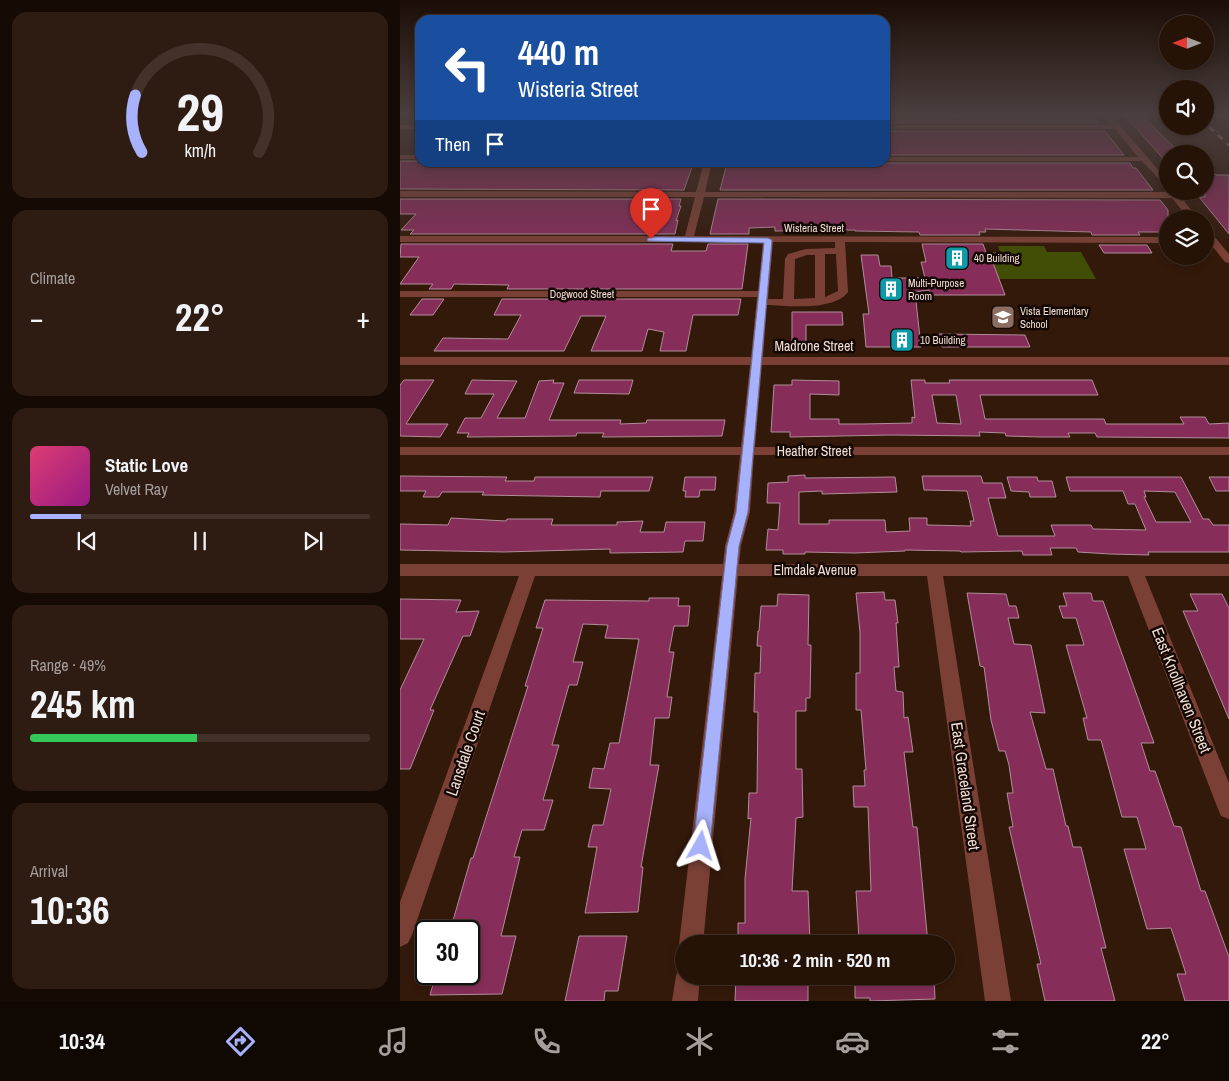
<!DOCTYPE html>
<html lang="en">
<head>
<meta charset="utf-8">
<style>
	:root { --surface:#261308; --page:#2e1c12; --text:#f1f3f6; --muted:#a49e9c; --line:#423229; --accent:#a7b1fc }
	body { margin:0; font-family:"Archivo Narrow",sans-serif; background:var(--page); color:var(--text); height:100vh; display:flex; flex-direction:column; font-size:19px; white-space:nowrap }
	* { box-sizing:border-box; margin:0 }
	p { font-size:16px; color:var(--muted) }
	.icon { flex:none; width:28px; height:28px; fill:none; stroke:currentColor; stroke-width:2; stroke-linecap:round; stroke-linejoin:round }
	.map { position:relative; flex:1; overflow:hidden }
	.sheet { display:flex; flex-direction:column; gap:12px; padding:12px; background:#150a04; width:400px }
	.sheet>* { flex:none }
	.hud { position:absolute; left:15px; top:15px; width:475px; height:152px; border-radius:15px; box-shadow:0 2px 8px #0003,0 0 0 1px var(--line); background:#1a4fa0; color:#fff; overflow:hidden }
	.needle { width:32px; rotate:270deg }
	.buttons { position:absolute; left:759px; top:15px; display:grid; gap:10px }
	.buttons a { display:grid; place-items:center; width:55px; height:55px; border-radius:50%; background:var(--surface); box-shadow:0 2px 8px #0003,0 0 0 1px var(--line); font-size:25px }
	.speed { position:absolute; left:15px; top:920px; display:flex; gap:10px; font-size:25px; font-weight:700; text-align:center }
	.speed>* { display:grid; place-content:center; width:65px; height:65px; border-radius:50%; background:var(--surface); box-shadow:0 2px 8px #0003,0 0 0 1px var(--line); line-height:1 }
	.speed .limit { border:2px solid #111; border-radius:8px; background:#fff; color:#111 }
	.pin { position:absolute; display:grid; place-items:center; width:42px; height:42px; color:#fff; margin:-51px -21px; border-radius:50% 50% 50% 0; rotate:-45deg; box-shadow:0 0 5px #0007 }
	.pin .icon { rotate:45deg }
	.me { position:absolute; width:55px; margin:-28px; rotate:6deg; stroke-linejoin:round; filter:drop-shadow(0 0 4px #0008) }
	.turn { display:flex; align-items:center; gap:18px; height:105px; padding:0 20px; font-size:22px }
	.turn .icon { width:65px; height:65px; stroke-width:2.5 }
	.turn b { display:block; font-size:35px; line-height:42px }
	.then { display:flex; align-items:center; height:48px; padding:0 20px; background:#0003; gap:10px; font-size:19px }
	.big { font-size:38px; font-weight:700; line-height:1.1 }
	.sheet .tile { flex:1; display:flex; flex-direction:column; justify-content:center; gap:8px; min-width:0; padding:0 18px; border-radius:15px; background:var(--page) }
	.sheet .dial { align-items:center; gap:0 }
	.dial svg { height:130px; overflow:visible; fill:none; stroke:var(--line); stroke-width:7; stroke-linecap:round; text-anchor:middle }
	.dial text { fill:var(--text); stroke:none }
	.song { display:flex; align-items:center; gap:15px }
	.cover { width:60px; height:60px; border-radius:8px; background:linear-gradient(135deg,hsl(340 70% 55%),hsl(310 70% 35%)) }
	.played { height:5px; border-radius:2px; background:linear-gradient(90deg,var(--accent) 15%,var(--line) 15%) }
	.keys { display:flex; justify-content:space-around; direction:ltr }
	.heat { display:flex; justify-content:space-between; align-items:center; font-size:28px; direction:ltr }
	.charge { height:8px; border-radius:4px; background:linear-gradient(90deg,#34c759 49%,var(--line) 0) }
	.trip { position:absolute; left:275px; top:935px; width:280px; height:50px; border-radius:25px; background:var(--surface); box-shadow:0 2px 8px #0003,0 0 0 1px var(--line); font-weight:700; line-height:50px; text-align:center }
	.tabs { display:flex; height:80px; justify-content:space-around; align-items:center; background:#0f0803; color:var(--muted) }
	.tabs .icon { width:35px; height:35px }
	.tabs .on { color:var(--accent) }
	.tabs b { font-size:22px; color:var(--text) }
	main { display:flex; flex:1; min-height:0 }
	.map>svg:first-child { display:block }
	.green { fill:#424d05 }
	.building { fill:#862e59; stroke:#b18c9a; fill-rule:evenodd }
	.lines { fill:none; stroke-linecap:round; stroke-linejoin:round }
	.minor { fill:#7b4035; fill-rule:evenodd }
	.major { fill:#d45943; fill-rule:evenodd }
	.rail-casing { stroke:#a79185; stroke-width:3 }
	.rail { stroke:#130803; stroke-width:2; stroke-dasharray:6; stroke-linecap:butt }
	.route { fill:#a7b1fc; stroke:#6d73a4 }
	.labels { text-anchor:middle; stroke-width:5; stroke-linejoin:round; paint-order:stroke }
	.far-street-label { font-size:11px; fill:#f0ddd3; stroke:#130803 }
	.far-poi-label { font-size:11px; fill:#f0ddd3; stroke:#130803; text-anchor:start }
	.street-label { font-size:14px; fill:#f0ddd3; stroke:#130803 }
	.near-street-label { font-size:16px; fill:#f0ddd3; stroke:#130803 }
</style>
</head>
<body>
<main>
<section class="sheet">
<div class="tile dial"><svg viewBox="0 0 100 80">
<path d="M14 69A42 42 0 1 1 86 69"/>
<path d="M14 69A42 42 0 0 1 10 34" stroke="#a7b1fc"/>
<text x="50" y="56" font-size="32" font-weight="700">29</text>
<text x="50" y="72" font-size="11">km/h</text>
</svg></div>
<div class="tile"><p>Climate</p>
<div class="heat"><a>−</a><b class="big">22°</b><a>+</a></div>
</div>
<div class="tile">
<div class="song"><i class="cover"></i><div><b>Static Love</b><p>Velvet Ray</p></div></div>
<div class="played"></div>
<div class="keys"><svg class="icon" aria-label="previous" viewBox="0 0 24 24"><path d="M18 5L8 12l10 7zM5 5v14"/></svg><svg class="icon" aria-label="pause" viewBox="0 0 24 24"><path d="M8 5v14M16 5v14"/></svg><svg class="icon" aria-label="next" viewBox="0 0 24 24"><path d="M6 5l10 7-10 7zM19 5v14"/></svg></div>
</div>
<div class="tile"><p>Range · 49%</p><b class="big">245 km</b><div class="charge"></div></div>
<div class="tile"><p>Arrival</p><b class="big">10:36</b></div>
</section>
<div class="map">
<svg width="829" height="1001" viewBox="0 0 829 1001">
	<rect width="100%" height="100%" fill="#33190a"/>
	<path class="green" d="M598,246H644L647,252H681L696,279H599L589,252H600Z"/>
	<g class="building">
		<path d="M597,115L694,117L699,123H485V117L598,116Z"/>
		<path d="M726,117H743L781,154H768V164Z"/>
		<path d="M485,131H705L724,155H485Z"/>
		<path d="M0,161H20V165H282V167H292L284,190L0,189Z"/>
		<path d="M485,163H730L733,168H736L753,190H320L326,167H333L334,165L426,167V165H485Z"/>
		<path d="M805,163L816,175H829V234L799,197H805Z"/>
		<path d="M0,199H281L279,206H281L276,221L278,220L275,234H10L14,230H1L16,214H0Z"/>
		<path d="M318,199L760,200L768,210V232H738L740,235H692L691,232L585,229L586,232H579L580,235H520L519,232L455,231V230L375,231V227L349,228V234H310Z"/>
		<path d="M1,244H273L271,251H306L308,244H348L342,289H107L109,285L54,284L51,289H29L33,284H0L19,257H0Z"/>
		<path d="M522,244H583L587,255H590L605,295H531L529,290L515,292L521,347H466L463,314H469L461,255H478L480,266H491L492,278H525L521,262H526Z"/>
		<path d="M699,245H747L752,253H704Z"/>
		<path d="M22,299H44L33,315H10Z"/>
		<path d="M102,299H341L338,315H293L286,351H260L264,332L248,329L242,351H191L206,316H181L164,351H34L43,338L108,339L121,315H94Z"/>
		<path d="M392,312H442L443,325H406V346H392Z"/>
		<path d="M539,334L625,335L630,347H542Z"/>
		<path d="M4,380H34L6,424H48L40,437L0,436V385Z"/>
		<path d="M72,380L117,381L97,418H125L139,381L154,380L153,383H164L149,420H221L220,424L246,423L247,420H325L322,436L202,437L204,433H177L176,436L67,437L69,433H57L65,418H81L94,394H65Z"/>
		<path d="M179,380H233L229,394L174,393Z"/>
		<path d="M392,380L439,381V395L410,394V419H439V424H463L512,423V417L515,418L511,380H525V383H550L549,380H692L698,395H580L585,419H704L706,424H784L780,417H805L809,424L829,423V438L697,437L695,433H668L670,437H641L606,436L605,433L579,432L580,436L490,435L390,437V432H371L374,385H392ZM532,395H556L561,424L537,423Z"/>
		<path d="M405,475V478L495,477L497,492L422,494V491L399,492V524H429V520H485L486,532L510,531L509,518H527V525L571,526L570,521H574L567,491L524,490L522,476H581L583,483H602L606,498H588L598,536H655L651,525H691L693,529L746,530L735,504H728L723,491H670L666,477H781L803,519H809L813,525H829V552H748L749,555L710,554L678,552L676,548H650L652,555H623L622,551L561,552L560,551L505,550V551L455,553L405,552V554H383V550H366L368,529L378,530L380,503H367L368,483L388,482V476ZM744,491L775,492L791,522H756L744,497H746Z"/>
		<path d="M0,476L107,477L105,481H134L135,477H253L249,491H201L200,497L82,495L84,492H42L39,497H23L26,491H0Z"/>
		<path d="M285,477H316L315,490H300L299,497H285L286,491H283Z"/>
		<path d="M607,477H637L638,481H652L656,497H630L629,492L611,491Z"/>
		<path d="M809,477H829V491H816Z"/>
		<path d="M51,518L106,521L107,519H153L151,525H217V522L243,521L240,532H264L266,522H305L303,541H285L283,552L210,553V549L104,552L0,550V524L48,525Z"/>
		<path d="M484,592L485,600H495L498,623H496L499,667H494L496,691L503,692L504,718L508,717L513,752H504L513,827H517L528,944H483L482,939H459L456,891H471L468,807H454L453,786H465L464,770H466L461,710H456V673H460V632L456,593Z"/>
		<path d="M567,593L606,594L609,606H616L619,618H608L614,644L631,645L645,713L630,712L646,769H653L666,826H668L673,847H681L706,948H701L715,1001H645L637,964H641L609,827H613L607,793H613L609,765L605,751H599L591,720L584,667L580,666Z"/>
		<path d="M663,593H691L693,601H703L754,743H741L750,771H755L774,826L781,827L801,891H805L829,957V1001H785L777,974H786L771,928L747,929L724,849H746L737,817H722L701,740H688L683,718H687L666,645H684L676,618H663L659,606H667Z"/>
		<path d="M378,594L409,595L408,645H411L410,698H406V711H396V769H402L403,817L396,818L392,891H408L410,944H338V923H345V879L351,818L348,819L349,793H357L358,712H354L355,673H360L361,646H357L358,631H359L361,606H377Z"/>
		<path d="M790,594H822L829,608V719L783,611H798Z"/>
		<path d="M249,598H279L278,606H290L288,626H274L269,652H274L267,697H272L269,718H255L250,765H259L241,867H243L238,912L185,913L197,847H188L193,825H203L211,789L189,788L193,768L204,769L210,743H219L239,639L205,638L208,625L183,624L173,662H183L177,685H169L152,745H159L143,800H153L144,830H122L114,857H120L101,936H116L102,994L30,995L36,974H69V931H50L71,858H73L128,686H125L143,628H136L145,600L249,601Z"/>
		<path d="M0,599L61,600L56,612L79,611L70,636H63L30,710H34L10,769H0V690L24,639H0Z"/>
		<path d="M179,936H227L218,991H205L204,1001H165Z"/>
		<path d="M336,976L391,977V985L408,984V1001H335Z"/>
		<path d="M455,976H534L535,999L470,1001V998H455Z"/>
	</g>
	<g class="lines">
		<g class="minor">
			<path d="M703,114H710L768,181V189L742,161H485V157H738L715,129H485V125H711Z"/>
			<rect x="0" y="125" width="20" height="4"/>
			<rect x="0" y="155" width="20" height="4"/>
			<path d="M304,162H312L305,192H768L767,191L768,190L778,193L798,219H789L772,198L304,197L294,236L768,237V243L445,242L448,292C434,311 389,306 367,305L363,357H829V365H362L355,447H829V455H354L350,512L341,546L339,564H829V576H745L829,783V819L821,816L818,809L728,576H543L611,1001H585L527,576H338L303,944H284V953L279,944L322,576H135L12,935L8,943L0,947V902L119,576H0V564H323L325,546L334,512L340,455H0V447H341L350,365H0V357H351L357,297H0V291H358L363,242H0V236H285L295,197H0V191L296,192ZM373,242H435V248L406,249L388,254L385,259L383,299H368ZM425,254H436L438,291L425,297ZM407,255H415V298L394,299L395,259Z"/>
			<path d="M805,228L808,229L829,254V263L825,262L805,237Z"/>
			<path d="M284,965V976H300L298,1001H272L276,976L279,967Z"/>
		</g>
		<path class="major" d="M820,114H827L829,121Z"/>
		<g class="rail-casing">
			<path id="rail" d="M805,123L829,145"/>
		</g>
		<use href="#rail" class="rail"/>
	</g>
	<linearGradient id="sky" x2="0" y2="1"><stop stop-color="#1c0e06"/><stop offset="0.45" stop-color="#4a3e3e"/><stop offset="1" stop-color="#4a3e3e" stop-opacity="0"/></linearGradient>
	<rect width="829" height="254" fill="url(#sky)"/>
	<path class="route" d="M251,237L368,238L372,240L348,512L339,546L310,846L307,851L301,853L295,851L293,846L327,546L336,512L364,243L248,241L247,239Z"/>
	<defs>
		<g id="building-square" transform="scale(1.25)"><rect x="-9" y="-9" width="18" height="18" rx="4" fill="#0f9aa8" stroke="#130803"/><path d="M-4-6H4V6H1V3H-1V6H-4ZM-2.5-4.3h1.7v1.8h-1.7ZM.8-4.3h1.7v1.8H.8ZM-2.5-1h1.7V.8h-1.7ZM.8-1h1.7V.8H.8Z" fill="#fff"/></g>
		<g id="school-square" transform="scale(1.25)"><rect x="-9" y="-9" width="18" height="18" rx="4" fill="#8d6e63" stroke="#130803"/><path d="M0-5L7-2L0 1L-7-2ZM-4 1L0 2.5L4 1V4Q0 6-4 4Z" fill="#fff"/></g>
	</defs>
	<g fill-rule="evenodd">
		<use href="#building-square" x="557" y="258"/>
		<use href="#building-square" x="491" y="289"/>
		<use href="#school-square" x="603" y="317"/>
		<use href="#building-square" x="502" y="340"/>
	</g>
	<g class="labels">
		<g class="far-street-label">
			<text x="414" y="232">Wisteria Street</text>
			<text x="182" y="298">Dogwood Street</text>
		</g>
		<g class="far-poi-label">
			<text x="574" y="262">40 Building</text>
			<text x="508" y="287">Multi-Purpose<tspan x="508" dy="13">Room</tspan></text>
			<text x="620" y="315">Vista Elementary<tspan x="620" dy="13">School</tspan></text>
			<text x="520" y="344">10 Building</text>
		</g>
		<g class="street-label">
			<text x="414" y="351">Madrone Street</text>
			<text x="414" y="456">Heather Street</text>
			<text x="415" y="575">Elmdale Avenue</text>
		</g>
		<g class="near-street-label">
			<text transform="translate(782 690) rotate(68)" y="6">East Knollhaven Street</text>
			<text transform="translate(65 753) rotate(-71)" y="6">Lansdale Court</text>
			<text transform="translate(566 786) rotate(82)" y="6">East Graceland Street</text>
		</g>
	</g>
</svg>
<div class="buttons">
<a><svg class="needle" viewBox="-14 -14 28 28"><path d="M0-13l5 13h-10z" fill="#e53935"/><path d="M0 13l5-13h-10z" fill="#a49e9c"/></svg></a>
<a><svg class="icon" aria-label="sound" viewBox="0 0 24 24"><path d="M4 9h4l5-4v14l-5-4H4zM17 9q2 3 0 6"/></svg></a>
<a><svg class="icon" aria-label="search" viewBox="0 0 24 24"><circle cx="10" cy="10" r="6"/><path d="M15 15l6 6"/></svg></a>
<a><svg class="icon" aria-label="layers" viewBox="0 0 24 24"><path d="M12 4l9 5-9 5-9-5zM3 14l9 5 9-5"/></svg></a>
</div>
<div class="speed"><div class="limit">30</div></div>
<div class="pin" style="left:251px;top:239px;background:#d93025"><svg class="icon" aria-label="arrive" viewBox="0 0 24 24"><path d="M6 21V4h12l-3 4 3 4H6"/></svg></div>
<svg class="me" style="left:301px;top:846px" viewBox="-20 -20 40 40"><path d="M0-17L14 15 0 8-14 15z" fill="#a7b1fc" stroke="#fff" stroke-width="4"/></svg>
<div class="trip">10:36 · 2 min · 520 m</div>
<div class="hud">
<div class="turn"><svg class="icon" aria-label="left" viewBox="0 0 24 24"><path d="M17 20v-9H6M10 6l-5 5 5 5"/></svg><div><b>440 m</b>Wisteria Street</div></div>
<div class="then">Then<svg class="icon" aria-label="arrive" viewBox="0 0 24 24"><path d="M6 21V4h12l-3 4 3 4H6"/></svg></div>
</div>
</div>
</main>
<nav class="tabs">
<b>10:34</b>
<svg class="icon on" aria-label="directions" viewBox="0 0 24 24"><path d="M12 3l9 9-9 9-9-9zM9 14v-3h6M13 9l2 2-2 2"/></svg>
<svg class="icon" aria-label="music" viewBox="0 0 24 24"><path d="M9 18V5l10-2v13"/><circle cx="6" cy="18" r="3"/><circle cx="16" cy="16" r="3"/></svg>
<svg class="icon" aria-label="phone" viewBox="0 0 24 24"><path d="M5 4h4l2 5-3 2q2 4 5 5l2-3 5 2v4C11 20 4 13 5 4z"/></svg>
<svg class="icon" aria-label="climate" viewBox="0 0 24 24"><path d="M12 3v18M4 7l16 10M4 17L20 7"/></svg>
<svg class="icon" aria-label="car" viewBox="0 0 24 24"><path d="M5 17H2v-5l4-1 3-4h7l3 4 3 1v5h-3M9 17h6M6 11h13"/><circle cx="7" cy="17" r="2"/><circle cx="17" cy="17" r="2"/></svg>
<svg class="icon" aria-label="filters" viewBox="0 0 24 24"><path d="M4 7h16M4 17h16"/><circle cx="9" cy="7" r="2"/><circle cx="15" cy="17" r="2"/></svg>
<b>22°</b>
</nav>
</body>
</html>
